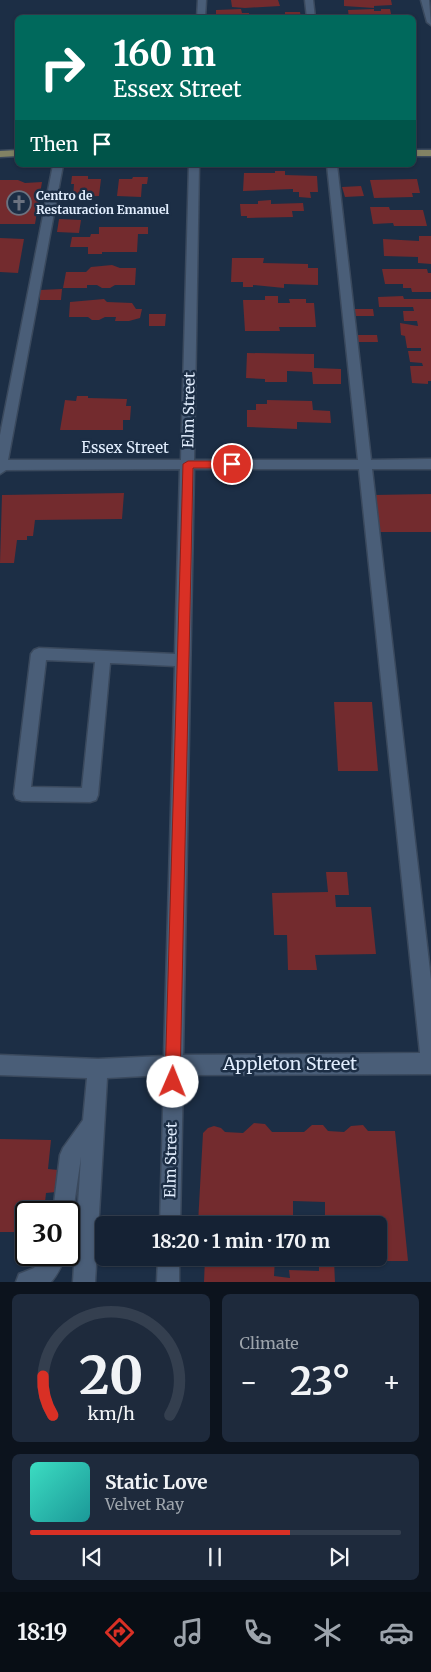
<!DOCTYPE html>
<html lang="en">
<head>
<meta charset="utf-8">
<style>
	:root { --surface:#152234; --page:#1e2a3c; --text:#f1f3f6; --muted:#9da4ac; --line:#343f4f; --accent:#d93025 }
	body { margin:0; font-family:Merriweather,serif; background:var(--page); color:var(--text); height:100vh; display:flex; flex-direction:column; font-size:19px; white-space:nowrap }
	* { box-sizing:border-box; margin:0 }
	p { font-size:16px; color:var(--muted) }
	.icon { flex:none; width:28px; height:28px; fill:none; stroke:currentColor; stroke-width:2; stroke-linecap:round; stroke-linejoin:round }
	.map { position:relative; height:1282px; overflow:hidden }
	.details { display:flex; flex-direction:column; gap:12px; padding:12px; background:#0c131d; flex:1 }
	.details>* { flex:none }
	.banner { position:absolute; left:15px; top:15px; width:401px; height:152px; border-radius:8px; box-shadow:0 1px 4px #0004,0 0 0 1px var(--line); background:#00695c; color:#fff; overflow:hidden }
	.speed { position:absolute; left:15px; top:1201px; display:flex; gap:10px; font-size:25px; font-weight:700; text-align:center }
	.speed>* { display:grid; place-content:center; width:65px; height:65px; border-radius:50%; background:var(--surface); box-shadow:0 1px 4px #0004,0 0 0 1px var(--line); line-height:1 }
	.speed .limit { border:2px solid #111; border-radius:8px; background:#fff; color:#111 }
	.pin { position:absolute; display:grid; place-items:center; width:42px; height:42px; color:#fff; margin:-21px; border:2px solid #fff; border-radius:50%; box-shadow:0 1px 5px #0007 }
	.me { position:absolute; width:55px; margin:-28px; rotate:1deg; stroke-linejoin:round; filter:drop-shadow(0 0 4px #0008) }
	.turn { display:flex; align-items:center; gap:18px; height:105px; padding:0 15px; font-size:22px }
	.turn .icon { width:65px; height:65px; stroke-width:2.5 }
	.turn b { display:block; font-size:35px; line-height:42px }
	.then { display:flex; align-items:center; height:48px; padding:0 15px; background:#0003; gap:10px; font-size:19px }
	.big { font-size:38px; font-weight:700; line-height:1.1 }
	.details .widget { flex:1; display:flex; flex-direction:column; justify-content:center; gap:8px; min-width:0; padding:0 18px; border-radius:8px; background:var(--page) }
	.details .dial { align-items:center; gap:0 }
	.dial svg { height:130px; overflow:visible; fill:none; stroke:var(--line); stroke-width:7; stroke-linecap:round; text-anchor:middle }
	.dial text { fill:var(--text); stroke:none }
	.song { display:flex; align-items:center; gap:15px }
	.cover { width:60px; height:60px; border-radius:8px; background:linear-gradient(135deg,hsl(170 70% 55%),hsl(180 70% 35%)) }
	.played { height:5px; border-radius:2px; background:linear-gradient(90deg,var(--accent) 70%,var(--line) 70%) }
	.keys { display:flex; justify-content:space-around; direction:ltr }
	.heat { display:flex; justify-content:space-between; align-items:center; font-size:28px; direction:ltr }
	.details .tiles { flex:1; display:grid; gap:12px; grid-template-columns:1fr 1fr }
	.widget:last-child { grid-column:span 2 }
	.trip { position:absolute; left:95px; top:1216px; width:292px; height:50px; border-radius:8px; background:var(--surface); box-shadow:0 1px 4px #0004,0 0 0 1px var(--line); font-weight:700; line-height:50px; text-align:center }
	.dock { display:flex; height:80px; justify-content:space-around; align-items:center; background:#080e15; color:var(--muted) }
	.dock .icon { width:35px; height:35px }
	.dock .selected { color:var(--accent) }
	.dock b { font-size:22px; color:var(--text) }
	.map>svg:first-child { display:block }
	.building { fill:#732b2e }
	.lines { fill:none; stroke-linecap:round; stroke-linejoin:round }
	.minor-casing { stroke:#3a495d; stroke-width:3 }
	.major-casing { stroke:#3a495d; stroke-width:3 }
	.minor { fill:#4a5e78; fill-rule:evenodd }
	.major { fill:#818264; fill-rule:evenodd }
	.route { fill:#d93025; stroke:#8d1f18 }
	.labels { text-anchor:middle; stroke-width:5; stroke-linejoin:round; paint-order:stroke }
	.far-poi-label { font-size:12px; font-weight:bold; fill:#e1edfd; stroke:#1c2e45; text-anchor:start }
	.street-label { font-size:15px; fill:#e1edfd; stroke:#1c2e45 }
	.near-street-label { font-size:18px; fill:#e1edfd; stroke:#1c2e45 }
</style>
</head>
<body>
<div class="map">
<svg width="431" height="1282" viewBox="0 0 431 1282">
	<rect width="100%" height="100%" fill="#1c2e45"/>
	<g class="building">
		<path d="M231,0H278L280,6L245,8L232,7Z"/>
		<path d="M344,0H391L392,5L374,6V8L344,6Z"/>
		<path d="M241,9L242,13H249V18L213,16L216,14V10Z"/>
		<path d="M374,9V11H381V9H390L392,18H349L348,10Z"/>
		<path d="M285,12H300L301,18H285Z"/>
		<path d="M275,171H285V175L317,176L318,192H310L311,198L299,197V192H293V189L243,191L244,173H275Z"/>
		<path d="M72,176H88V179H101L99,196L73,197L74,184H71Z"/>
		<path d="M133,177H148L147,184H142L141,197L117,196L119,179H132Z"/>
		<path d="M417,179L420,193H412L413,197L374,198L370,180Z"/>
		<path d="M0,180H18L25,183L42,182L35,224H0Z"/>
		<path d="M361,186L364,196L345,197L342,187Z"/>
		<path d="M271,200V204L303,203L304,211H292L293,217L247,218V216H241L240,204H258V201Z"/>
		<path d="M370,207H389L390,210H423L427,226H394L393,223L373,224Z"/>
		<path d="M59,219L81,220L79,233L57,232Z"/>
		<path d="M99,227H148V234H138L137,252H102V254H88V247H70L72,237H90L91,234H99Z"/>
		<path d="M419,236H431V264L418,263V257L384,256L383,239L419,241Z"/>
		<path d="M0,238L24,239L18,273L0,272Z"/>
		<path d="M232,258H264L263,263L308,264V268H318V285L284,284V288L253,285V287H243V282H231Z"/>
		<path d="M112,265L120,268H136L135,285H115L110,288H102L97,285H87V288H63L66,272H86L91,267Z"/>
		<path d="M382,269H427L428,273H431V292H412L411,288H403V284H385Z"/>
		<path d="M62,289L61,300H40V290Z"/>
		<path d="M265,296H278V303H290L289,299H306V303H314L316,327H279L280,331H245L243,300H265Z"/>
		<path d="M403,296L404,299H431V381H428V384L412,383L410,366H423L422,363L410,362L408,351H421V348H407L405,336L401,335L400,323L418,326L417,321H404L403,311H414L413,307H379L378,297Z"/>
		<path d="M104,299L107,302L132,303L136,309H142L140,318L129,321H115L116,317H105L99,320H92L88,317H69L70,302Z"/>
		<path d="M354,309H373L374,316H356Z"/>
		<path d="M149,314H166L165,326H149Z"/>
		<path d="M356,335H377L378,342H357Z"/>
		<path d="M247,353L314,354V368L341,369V384H313L312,372L287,371V382H265V379L246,378Z"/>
		<path d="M77,396H88V398L127,399L126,406H131L130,420H123V430H60L65,400L76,401Z"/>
		<path d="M267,400L312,401L313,410L330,411L331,423L297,422V429L247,427V410H256V404H267Z"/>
		<path d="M124,493L122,519L35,520L33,536H27V540H17L14,563H0L2,495Z"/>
		<path d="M431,494V532H379L374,495Z"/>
		<path d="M334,702H372L378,771H338Z"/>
		<path d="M326,872H347L349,895H335L336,907H371L376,954L315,955L317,970H288L287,935H274L272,893L328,892Z"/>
		<path d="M254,1123L265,1124L272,1132H304L312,1125H323L328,1131L344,1132L351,1126L363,1125L368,1131H395L408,1261H334L335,1282H204L205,1258H275L274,1276L290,1278L289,1270L319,1271V1258H379V1225H325V1202L293,1201V1225H200L198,1223L203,1133L208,1128L214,1126L221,1128L225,1132L243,1133Z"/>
		<path d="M0,1139L51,1140L48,1169L58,1170L56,1192L46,1193L44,1212H26V1232H0Z"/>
	</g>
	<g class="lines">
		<g class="minor-casing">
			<g id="minor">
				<path d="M198,0H206L205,18H197Z"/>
				<path d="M305,0H313L315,18H307Z"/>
				<path d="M421,0H429L431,25L427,22Z"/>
				<path d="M53,165H63L8,460H181L189,165H199L194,460H358L327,165H337L371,460L431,459V469H372L431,980V1074L183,1075L180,1225H160L164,1075L107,1078L95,1282H73L81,1157L73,1212L70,1219L69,1220V1212H53L60,1155L63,1148L83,1120L87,1078L0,1075V1055L98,1059L164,1056L175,666L110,663L98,795L96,800L90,802L22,801L16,799L14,794L31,654L34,650L39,648L175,654L180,469L6,470L0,474V435ZM194,469H359L420,1053L183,1055ZM46,660L95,662L82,788L31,787Z"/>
				<path d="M44,1255H66C62,1265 58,1274 51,1282H16L19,1274L34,1268Z"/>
				<path d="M158,1258H179V1282H157Z"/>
			</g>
		</g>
		<g class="major-casing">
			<g id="major">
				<path d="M18,150V156L0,157V151Z"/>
				<rect x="414" y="150" width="17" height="6"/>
			</g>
		</g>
		<use href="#minor" class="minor"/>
		<use href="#major" class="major"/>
	</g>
	<path class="route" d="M188,461H232L237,464L232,468H193L180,1082L178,1088L173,1090L167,1088L165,1082L183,464Z"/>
	<defs>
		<g id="church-ring" transform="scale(1.25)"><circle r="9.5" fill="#1c2e45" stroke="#6b7280" stroke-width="1.5"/><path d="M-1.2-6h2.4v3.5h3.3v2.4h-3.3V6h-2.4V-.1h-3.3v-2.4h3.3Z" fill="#6b7280"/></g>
	</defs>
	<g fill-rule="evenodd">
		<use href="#church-ring" x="19" y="203"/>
	</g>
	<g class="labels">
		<g class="far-poi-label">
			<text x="36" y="200">Centro de<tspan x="36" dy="14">Restauracion Emanuel</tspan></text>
		</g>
		<g class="street-label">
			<text transform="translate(189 410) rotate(-89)" y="5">Elm Street</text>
			<text x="125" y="453">Essex Street</text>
			<text transform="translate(171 1160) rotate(-89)" y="5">Elm Street</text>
		</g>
		<g class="near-street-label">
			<text x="290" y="1070">Appleton Street</text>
		</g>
	</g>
</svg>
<div class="speed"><div class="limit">30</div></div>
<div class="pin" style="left:232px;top:464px;background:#d93025"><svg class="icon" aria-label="arrive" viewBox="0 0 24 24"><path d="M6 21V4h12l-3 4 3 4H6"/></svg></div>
<svg class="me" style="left:173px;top:1082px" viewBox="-20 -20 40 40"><circle r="19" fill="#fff"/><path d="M0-13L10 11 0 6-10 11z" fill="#d93025"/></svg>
<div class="trip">18:20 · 1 min · 170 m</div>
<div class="banner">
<div class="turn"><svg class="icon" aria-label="right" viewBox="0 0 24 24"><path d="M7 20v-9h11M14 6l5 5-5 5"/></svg><div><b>160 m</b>Essex Street</div></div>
<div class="then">Then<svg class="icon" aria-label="arrive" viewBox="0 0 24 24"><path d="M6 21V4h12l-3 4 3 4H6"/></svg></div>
</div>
</div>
<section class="details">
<div class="tiles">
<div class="widget dial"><svg viewBox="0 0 100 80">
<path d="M14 69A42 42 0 1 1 86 69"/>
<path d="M14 69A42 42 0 0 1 8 45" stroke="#d93025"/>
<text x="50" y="56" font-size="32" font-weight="700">20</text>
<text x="50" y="72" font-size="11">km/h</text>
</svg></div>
<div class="widget"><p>Climate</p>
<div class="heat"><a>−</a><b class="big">23°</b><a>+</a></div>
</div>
<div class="widget">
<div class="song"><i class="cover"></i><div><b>Static Love</b><p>Velvet Ray</p></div></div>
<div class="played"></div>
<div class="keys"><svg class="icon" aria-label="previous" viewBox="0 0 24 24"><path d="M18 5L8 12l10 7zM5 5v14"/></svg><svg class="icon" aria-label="pause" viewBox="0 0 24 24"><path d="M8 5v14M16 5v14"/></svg><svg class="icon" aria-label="next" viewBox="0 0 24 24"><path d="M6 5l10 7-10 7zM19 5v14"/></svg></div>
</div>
</div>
</section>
<nav class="dock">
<b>18:19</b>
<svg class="icon selected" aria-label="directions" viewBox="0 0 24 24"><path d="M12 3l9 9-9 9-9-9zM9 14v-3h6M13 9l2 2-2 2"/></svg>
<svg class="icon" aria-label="music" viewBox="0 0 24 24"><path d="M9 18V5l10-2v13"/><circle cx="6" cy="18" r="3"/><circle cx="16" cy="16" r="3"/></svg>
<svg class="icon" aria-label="phone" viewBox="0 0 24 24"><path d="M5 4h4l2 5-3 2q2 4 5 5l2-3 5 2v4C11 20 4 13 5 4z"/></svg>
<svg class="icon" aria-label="climate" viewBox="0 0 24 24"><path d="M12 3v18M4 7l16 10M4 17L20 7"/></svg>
<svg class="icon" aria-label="car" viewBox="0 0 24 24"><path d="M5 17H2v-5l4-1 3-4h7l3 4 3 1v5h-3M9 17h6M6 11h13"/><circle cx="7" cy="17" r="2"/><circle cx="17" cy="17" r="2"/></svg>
</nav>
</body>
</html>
